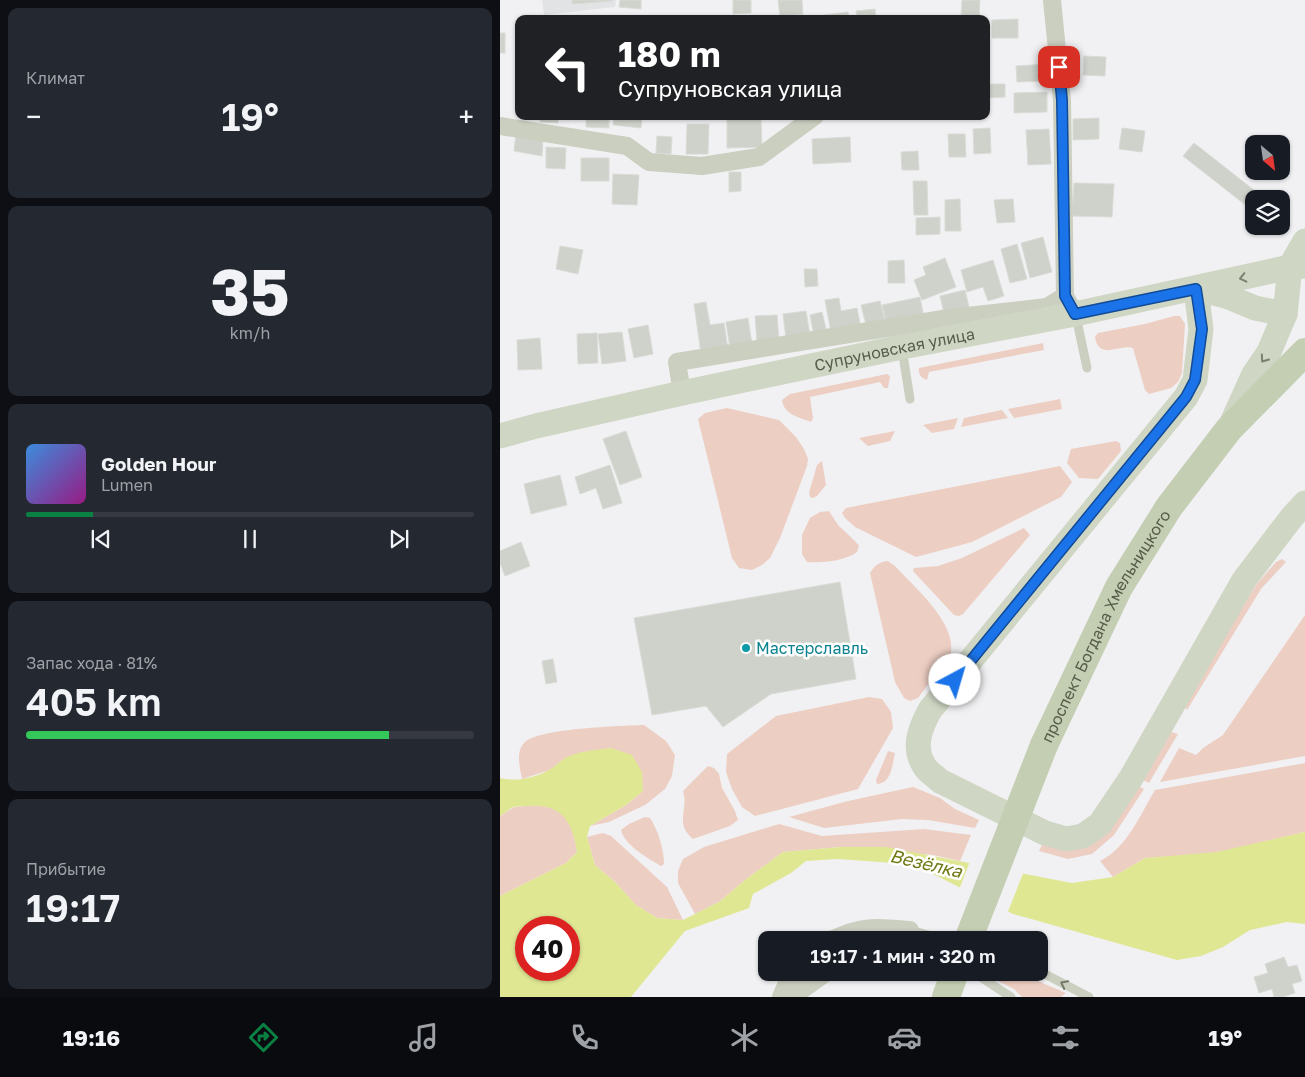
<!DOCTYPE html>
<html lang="ru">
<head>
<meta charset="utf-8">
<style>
	:root { --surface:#171b24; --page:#242831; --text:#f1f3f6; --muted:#9ea1a6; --line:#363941; --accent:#0b8043 }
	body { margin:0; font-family:"Golos Text",sans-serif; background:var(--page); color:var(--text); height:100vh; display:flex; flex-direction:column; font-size:19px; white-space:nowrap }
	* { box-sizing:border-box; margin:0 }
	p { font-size:16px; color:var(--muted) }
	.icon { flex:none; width:28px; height:28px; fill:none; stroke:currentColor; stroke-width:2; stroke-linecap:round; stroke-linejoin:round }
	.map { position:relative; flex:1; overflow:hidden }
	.details { display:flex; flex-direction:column; gap:8px; padding:8px; background:#0d0f14; width:500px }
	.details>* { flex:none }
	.top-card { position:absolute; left:15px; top:15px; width:475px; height:105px; border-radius:10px; box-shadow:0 1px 4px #0004; background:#202124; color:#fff; overflow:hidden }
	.needle { width:32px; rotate:151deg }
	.fabs { position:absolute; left:745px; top:135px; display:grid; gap:10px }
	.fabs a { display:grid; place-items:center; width:45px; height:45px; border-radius:10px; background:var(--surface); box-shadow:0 1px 4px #0004; font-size:25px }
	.speed { position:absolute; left:15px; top:916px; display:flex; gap:10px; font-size:25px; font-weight:700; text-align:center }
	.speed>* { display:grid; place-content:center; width:65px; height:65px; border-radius:50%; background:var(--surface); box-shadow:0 1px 4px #0004; line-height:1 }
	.speed .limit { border:8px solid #d22; background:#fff; color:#111 }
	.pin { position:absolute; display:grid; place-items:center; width:42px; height:42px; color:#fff; margin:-21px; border-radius:10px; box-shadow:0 2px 8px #0006 }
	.me { position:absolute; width:55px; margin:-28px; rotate:39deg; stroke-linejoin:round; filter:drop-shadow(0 0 4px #0008) }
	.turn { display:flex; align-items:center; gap:18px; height:105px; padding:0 20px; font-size:22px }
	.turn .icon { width:65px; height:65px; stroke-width:2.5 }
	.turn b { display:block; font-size:35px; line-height:42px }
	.big { font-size:38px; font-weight:600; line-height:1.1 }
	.details .tile { flex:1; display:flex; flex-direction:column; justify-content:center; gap:8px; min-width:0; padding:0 18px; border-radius:10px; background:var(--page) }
	.details .dial { align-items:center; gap:0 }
	.dial b { font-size:65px; line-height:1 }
	.song { display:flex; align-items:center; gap:15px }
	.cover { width:60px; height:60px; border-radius:8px; background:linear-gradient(135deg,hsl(210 70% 55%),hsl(310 70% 35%)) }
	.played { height:5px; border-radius:2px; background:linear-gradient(90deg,var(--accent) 15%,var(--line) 15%) }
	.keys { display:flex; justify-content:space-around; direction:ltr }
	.heat { display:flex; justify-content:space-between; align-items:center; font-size:28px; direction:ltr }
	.charge { height:8px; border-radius:4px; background:linear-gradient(90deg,#34c759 81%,var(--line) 0) }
	.trip { position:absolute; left:258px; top:931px; width:290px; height:50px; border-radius:10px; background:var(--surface); box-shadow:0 1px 4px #0004; font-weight:600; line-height:50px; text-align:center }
	.menu { display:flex; height:80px; justify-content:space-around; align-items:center; background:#090b0e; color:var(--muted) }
	.menu .icon { width:35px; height:35px }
	.menu .selected { color:var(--accent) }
	.menu b { font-size:22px; color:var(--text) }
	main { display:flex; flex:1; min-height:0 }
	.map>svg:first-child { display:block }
	.education { fill:#e2e3e4 }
	.green { fill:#edcec3 }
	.water { fill:#e0e793; fill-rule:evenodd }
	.pier { fill:#f1f1f3 }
	.building { fill:#cfd2cb; stroke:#d8dcd6 }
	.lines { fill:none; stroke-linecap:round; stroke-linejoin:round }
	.lane { stroke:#cacfc0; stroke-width:9 }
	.street { stroke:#cacfc0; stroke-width:18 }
	.secondary { stroke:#cfd6c3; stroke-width:25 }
	.primary { stroke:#c4ceb3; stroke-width:28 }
	.primary-bridge { stroke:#c4ceb3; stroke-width:28 }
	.oneway { stroke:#7b816e }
	.oneway2 { stroke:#747a68 }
	.route-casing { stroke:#114b97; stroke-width:12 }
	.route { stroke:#1a73e8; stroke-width:9 }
	.culture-dot { fill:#0f9aa8; stroke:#fff; stroke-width:2 }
	.labels { text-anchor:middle; stroke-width:5; stroke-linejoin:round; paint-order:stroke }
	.street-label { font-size:16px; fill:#575d4a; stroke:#fff }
	.culture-label { font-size:16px; fill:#0d838f; stroke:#fff; text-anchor:start }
	.water-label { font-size:18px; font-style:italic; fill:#707914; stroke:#fff }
</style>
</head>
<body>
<main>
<section class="details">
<div class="tile"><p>Климат</p>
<div class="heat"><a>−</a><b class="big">19°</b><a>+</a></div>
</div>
<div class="tile dial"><b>35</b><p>km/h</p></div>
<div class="tile">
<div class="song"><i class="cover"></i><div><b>Golden Hour</b><p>Lumen</p></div></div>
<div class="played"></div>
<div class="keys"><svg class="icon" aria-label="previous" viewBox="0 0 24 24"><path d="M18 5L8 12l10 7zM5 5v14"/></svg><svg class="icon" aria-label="pause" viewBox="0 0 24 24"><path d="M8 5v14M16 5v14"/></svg><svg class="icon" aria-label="next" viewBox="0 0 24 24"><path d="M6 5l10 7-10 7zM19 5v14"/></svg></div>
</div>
<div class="tile"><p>Запас хода · 81%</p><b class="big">405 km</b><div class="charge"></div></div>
<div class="tile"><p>Прибытие</p><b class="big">19:17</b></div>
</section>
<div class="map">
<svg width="805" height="997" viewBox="0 0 805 997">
	<rect width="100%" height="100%" fill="#f1f1f3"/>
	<path class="education" d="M42,0H116L115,7L44,15Z"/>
	<g class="green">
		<path d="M674,316H680L685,324L682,373L678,382L671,388L649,394L645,390L633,348C619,344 599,361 595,337L598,333L645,324Z"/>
		<path d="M543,343L544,350L429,372L427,380C421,378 418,374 419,368Z"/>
		<path d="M387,374L390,376L388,388H384L380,382L310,397L313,418L311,422C299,417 284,415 282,400L290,394Z"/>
		<path d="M560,399L562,409L514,418L508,409Z"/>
		<path d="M227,408L279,420L296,437L304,449L308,459L307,466L280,538L270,558L262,565L252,570L239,568L232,558L198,419L205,413Z"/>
		<path d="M502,410L508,418L461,427L464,418Z"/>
		<path d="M458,418L454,429L432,433L423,425Z"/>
		<path d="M395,431L390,441L368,446L359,438Z"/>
		<path d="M616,441L620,443L621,451L598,479L579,478L567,463L571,449Z"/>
		<path d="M322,461L326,485L317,496L313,498L310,497L309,493L317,465Z"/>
		<path d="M560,466L572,482L561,497L472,542L416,557L355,527L345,518L342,513L346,508Z"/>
		<path d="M329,511L338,525L355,541L359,546L357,552C345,561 323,563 307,562L302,554V535L310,518L320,512Z"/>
		<path d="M524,528L530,535L463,614L459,616L454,615L413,571L414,568L438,566L462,558Z"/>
		<path d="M782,559L786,562L761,589L687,710L683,703L756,585L776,562Z"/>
		<path d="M388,561L395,566C414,587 456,622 451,653L418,698L410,701L404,698L395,682L370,573C375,565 379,562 388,561Z"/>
		<path d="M805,615V756L660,782L679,748L696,755L703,748L723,735Z"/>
		<path d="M369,697L382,699L391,712L393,728L358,789L255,816L242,807L232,789L226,772L227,754L276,716Z"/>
		<path d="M144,725L166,741L175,755L172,776L165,789L145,805L109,822L90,826L126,805L143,791L111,748L82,753L66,758L50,770L22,779C20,768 15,751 25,742C41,728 121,726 144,725Z"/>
		<path d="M671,732L678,734L649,783L639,778Z"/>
		<path d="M388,751L395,753C392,765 392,783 377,784L376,780Z"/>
		<path d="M805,763V832L717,853L645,858L613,877L600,861C627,848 640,815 655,790Z"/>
		<path d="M208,766L214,768L219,774L222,788L235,811L238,820L230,826L193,839C174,823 189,810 183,791Z"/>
		<path d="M635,784L644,789L614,835L592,854L568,859L539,851L544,840L566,848Z"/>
		<path d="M413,787L440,798L455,809L479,820L475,828L428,820L402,819L324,828L289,817L348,801Z"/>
		<path d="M36,805C41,806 47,806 52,808C70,814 75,836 77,852L66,863L0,896V816L14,807Z"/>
		<path d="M145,817L150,818C158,830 164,849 164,864L161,866C148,858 125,846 121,830L129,824Z"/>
		<path d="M279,824L322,836L424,829L471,835L460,861L433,855L341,847L283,852L245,880L219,902L195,914L178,883V871L183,859L204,847Z"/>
		<path d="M103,833L111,836L167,887L183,920L157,918L136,905L115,882L95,865L87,837Z"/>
		<path d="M481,973H519L566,993L561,997H522L514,989Z"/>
	</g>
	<path class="water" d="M111,748L132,755L142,772L143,791L126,805L90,826L87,837L95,865L115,882L136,905L157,918L183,920L219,902L245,880L283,852L341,847H386L572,883L613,877L645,858L717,852L805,832V924L787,922L750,930L723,947L701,956L677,960L513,914L429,872L407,864L338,859L306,861L291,873L253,894L249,908L185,931L131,997H0V896L66,863L77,852C73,823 62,803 29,806C24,806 18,806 13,807C9,809 4,814 0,816V778C16,782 35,778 49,770C55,767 59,762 65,758C78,751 96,750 111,748ZM26,928H69V970H26Z"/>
	<path class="pier" d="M470,861L524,871L507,914L459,890Z"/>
	<g class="building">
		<path d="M72,0H112V1L72,4Z"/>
		<path d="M120,0H141V9L119,7Z"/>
		<path d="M233,0H251V13L233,14Z"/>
		<path d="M278,0H302L303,14L280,17Z"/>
		<path d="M462,0H480L479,17L461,16Z"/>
		<path d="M375,9L376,19H357L356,11Z"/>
		<path d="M348,12L349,19H309V17Z"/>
		<path d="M518,19V38H492V20Z"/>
		<rect x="0" y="33" width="5" height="20"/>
		<path d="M584,56L606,57L605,76L583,75Z"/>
		<path d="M547,64L548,81L517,82L516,66Z"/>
		<path d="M486,84H505V97L486,98Z"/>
		<path d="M547,92V112L514,113V93Z"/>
		<path d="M40,116H59L58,123L40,122Z"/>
		<path d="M86,116H109V128L86,127Z"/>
		<path d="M114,116H142L141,128L113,125Z"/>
		<path d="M599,118V139L573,140V119Z"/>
		<path d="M227,119H261L262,147L227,148Z"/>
		<path d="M187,124H209L208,154H186Z"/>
		<path d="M490,128L491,153L474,154L473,129Z"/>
		<path d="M622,128L645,131L642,152L619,149Z"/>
		<path d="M549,129L551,164L528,165L526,130Z"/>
		<path d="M16,133L43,139L42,156L14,151Z"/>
		<path d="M448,134H465L466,157H449Z"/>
		<path d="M157,136L172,137L171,154L156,153Z"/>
		<path d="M350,137L351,162L313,164L312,139Z"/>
		<path d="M694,143L759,194L748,207L683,156Z"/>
		<path d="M46,147L66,148L65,169L46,168Z"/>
		<path d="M418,151L419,170H402L401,152Z"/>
		<rect x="81" y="158" width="28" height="23"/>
		<path d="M229,172H241V191L229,192Z"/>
		<path d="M113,174L139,175L137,205L112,204Z"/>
		<path d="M413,181H427L428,215H414Z"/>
		<path d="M574,183L614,184L612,217L572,216Z"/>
		<path d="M460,199L461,231H445V200Z"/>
		<path d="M513,199L515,222L497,223L494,200Z"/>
		<path d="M440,217V234L416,235V218Z"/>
		<path d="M543,237L552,272L530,278L521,243Z"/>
		<path d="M517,244L527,279L510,283L501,249Z"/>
		<path d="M60,246L83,250L78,274L56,269Z"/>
		<path d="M445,258L456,287L422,300L414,280L426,275L423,267Z"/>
		<path d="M404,260L405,283H388V261Z"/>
		<path d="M493,260L504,296L488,301L483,287L467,292L461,270Z"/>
		<path d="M304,269H317L318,286L305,287Z"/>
		<path d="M465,290L469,307L444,313L440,296Z"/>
		<path d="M420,297L424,318L387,326L382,305Z"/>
		<path d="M339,298L341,311L357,308L361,328L331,333L325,300Z"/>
		<path d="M380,301L386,324L367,329L361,305Z"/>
		<path d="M206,302L210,325L224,323L228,350L201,354L194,304Z"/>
		<path d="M306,311L310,335L286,339L283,314Z"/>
		<path d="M322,312L327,333L314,336L310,315Z"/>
		<path d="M277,315L279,342L257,343L255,316Z"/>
		<path d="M248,318L252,344L230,348L226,322Z"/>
		<path d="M148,325L153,354L134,358L128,329Z"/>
		<path d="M122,332L126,361L102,364L98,334Z"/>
		<path d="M97,333L98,363L78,364L77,334Z"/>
		<path d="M40,338L42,369L18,370L17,340Z"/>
		<path d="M126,431L142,477L120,485L103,439Z"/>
		<path d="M110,465L122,503L103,509L96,488L80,494L75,477Z"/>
		<path d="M60,475L67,505L31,514L24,484Z"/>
		<path d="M21,542L30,566L5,576L0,563V551Z"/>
		<path d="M340,582L356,679L271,694L223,727L206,706L152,715L134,618Z"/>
		<path d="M53,659L57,682L46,684L42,661Z"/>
		<path d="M784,957L788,967L797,965L802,981L792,984L795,993L783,997H774L772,989L759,993L754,977L768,973L765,964Z"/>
	</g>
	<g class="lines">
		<g class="lane">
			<path d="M576,316L587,368"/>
			<path d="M402,349L410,399"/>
			<path d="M410,930L447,940"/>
			<path d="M539,971L589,997"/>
			<path d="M473,972L511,997"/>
		</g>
		<g class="street">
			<path d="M552,0L562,100L565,296L570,305"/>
			<path d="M0,126L127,146L149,162L202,166L259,157L315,116"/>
			<path d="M182,393L177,362L449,318L547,307L565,296"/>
			<path d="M331,940C363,925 376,927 410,930L409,940"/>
			<path d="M281,997L287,983L296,972"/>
			<path d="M292,997L327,972"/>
		</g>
		<g class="secondary">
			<path d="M696,289L701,329L695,380L686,397L430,710C420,728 412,748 425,767C428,772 435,776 440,781L545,833L566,839L583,836L600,824L631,778L744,580L792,517L805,503"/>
			<path d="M698,289L726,296L755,308L785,314"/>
			<path d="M731,425L754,374L769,352L785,314L790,267L805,241"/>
			<path id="s1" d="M0,436L36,426L182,393L402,347L575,314L790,267L805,266"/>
		</g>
		<g class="primary">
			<path id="s2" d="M544,745L619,587L669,507L729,429L805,352"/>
			<path d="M446,997L455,972"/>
		</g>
		<path class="primary-bridge" d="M468,940L544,745"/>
	</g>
	<defs><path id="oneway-chevron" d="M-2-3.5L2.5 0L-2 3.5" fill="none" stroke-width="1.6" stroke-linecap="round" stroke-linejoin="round" transform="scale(1.25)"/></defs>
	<g class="oneway">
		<use href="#oneway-chevron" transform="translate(743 278) rotate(167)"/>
		<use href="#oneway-chevron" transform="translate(764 359) rotate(125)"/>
	</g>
	<use class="oneway2" href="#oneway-chevron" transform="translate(564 984) rotate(-153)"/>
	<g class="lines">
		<g class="route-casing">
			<path id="route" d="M455,680L686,397L695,380L702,329L696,289L575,314L565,296L562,100L559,67"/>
		</g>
		<use href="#route" class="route"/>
	</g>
	<circle class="culture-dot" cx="246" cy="648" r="5"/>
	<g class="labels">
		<g class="street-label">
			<text dy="6" stroke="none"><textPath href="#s1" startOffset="404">Супруновская улица</textPath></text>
			<text dy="6" stroke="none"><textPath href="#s2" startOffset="134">проспект Богдана Хмельницкого</textPath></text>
		</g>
		<g class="culture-label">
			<text x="256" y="654">Мастерславль</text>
		</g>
		<g class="water-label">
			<text transform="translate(426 864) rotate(13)" y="6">Везёлка</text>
		</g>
	</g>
</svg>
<div class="fabs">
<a><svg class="needle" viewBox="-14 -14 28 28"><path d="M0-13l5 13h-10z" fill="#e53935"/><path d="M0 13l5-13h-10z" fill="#9ea1a6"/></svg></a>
<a><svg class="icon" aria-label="layers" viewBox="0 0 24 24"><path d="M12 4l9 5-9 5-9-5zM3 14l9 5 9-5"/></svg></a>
</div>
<div class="speed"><div class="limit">40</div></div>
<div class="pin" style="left:559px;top:67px;background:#d93025"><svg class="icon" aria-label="arrive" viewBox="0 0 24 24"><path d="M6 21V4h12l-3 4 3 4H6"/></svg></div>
<svg class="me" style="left:455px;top:680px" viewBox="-20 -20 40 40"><circle r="19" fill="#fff"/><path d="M0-13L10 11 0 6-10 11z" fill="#1a73e8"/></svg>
<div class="trip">19:17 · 1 мин · 320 m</div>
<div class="top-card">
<div class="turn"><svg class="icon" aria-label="left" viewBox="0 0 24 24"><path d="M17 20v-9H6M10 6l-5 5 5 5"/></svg><div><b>180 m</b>Супруновская улица</div></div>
</div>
</div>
</main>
<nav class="menu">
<b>19:16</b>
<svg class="icon selected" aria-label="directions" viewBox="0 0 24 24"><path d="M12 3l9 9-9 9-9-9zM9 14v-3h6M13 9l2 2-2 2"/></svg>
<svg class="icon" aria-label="music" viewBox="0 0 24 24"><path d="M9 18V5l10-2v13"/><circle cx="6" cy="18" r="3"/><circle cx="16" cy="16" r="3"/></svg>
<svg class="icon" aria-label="phone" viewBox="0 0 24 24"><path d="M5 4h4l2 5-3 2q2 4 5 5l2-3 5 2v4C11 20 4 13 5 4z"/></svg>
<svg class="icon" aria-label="climate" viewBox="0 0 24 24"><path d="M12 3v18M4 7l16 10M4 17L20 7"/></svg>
<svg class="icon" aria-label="car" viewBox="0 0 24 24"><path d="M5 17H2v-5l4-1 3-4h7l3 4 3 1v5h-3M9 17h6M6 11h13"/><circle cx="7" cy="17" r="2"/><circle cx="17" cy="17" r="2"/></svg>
<svg class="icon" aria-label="filters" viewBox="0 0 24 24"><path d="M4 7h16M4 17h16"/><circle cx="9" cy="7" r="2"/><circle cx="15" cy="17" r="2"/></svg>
<b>19°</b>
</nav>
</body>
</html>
